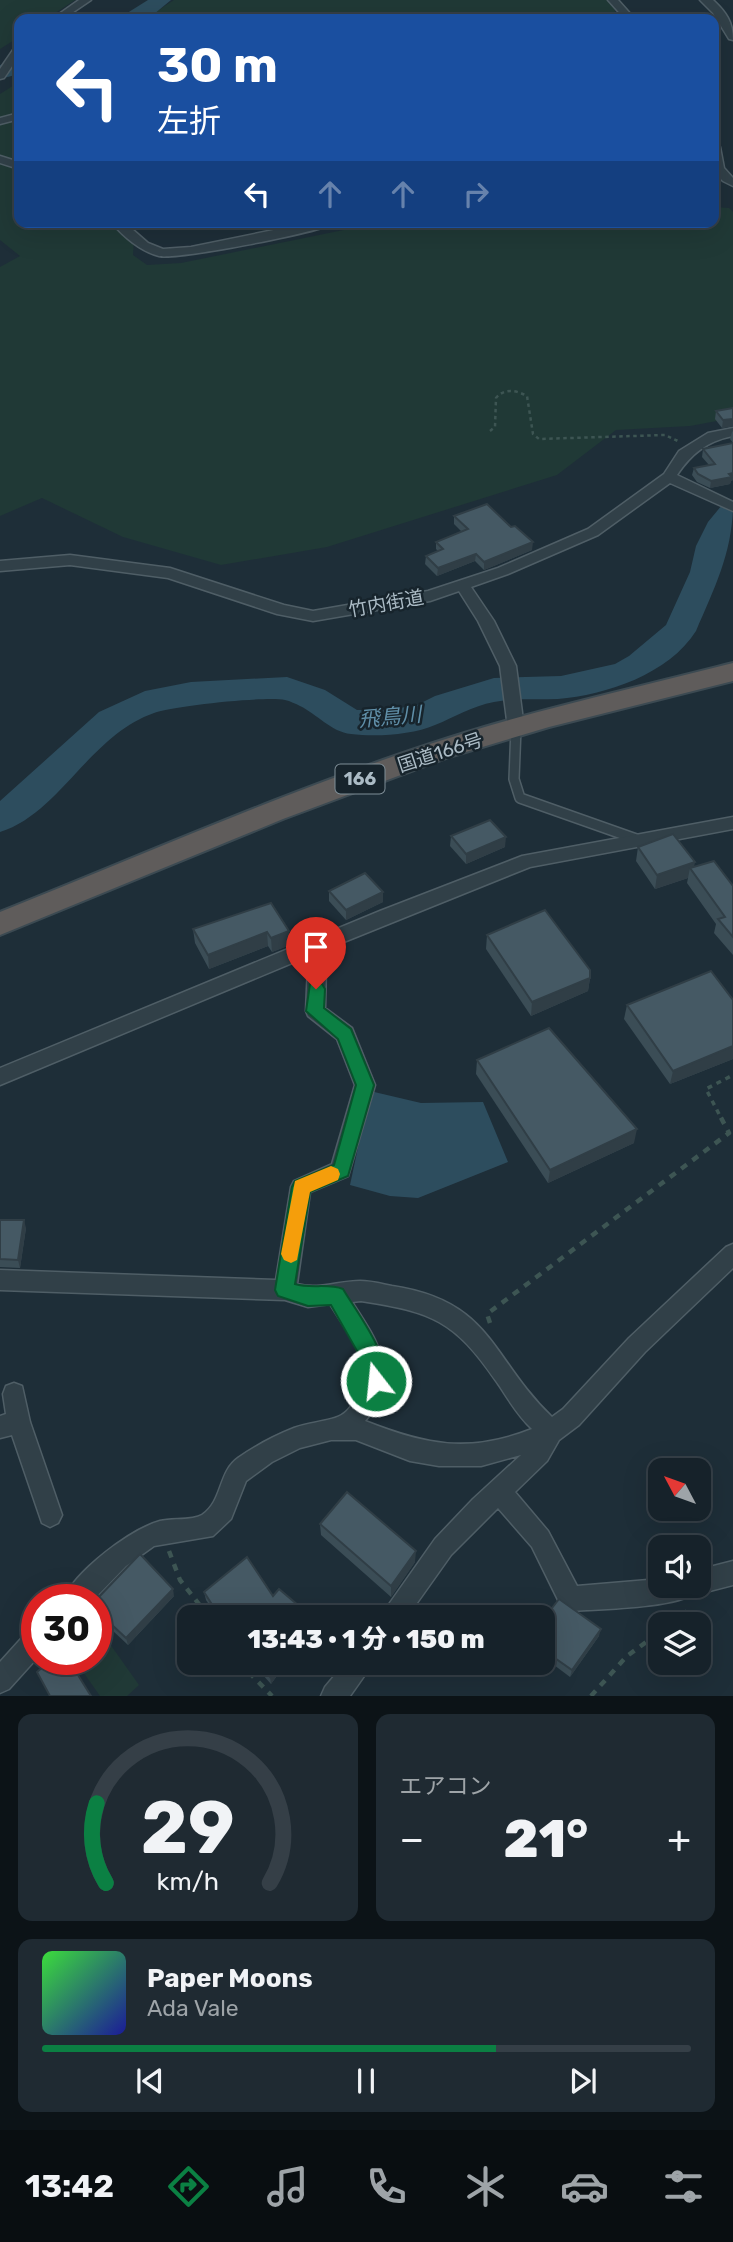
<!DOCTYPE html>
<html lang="ja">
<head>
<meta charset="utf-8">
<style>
	:root { --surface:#16222a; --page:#1f2a32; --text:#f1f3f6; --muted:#9ea4a8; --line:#353f47; --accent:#0b8043 }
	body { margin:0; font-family:Rubik,"Noto Sans JP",sans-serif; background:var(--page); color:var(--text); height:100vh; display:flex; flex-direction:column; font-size:26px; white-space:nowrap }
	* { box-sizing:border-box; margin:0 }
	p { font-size:23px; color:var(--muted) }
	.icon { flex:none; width:38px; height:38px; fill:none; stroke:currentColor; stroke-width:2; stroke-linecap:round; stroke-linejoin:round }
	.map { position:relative; height:1696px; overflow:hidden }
	.details { display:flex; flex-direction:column; gap:18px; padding:18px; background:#0c1317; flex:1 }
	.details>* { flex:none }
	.hud { position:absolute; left:14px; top:14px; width:705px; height:214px; border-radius:14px; box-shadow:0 7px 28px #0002,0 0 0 2px var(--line); background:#1a4fa0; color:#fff; overflow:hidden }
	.needle { width:46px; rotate:311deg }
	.controls { position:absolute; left:648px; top:1458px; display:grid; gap:14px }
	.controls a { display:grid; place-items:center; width:63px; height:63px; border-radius:14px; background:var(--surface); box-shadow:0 7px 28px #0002,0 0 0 2px var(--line); font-size:35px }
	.speed { position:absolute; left:21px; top:1584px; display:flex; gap:14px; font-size:35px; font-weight:700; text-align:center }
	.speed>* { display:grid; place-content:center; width:91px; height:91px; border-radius:50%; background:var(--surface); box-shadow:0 7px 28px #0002,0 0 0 2px var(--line); line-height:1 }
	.speed .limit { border:10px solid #d22; background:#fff; color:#111 }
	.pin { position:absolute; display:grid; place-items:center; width:60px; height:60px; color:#fff; margin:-72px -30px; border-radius:50% 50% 50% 0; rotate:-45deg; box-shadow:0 0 7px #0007 }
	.pin .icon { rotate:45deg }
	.me { position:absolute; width:77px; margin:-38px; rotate:344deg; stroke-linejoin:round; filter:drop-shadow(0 0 5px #0008) }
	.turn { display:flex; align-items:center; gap:24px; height:147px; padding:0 28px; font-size:32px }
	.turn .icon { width:91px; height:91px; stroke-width:2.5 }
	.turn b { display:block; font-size:49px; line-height:60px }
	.lanes { display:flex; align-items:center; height:66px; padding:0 28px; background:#0003; justify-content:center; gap:35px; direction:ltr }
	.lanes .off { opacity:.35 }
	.big { font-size:52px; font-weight:800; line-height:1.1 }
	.details .widget { flex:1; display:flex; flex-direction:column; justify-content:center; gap:10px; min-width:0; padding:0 24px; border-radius:14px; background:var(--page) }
	.details .dial { align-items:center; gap:0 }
	.dial svg { height:182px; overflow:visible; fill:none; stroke:var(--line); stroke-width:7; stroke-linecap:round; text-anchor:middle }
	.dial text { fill:var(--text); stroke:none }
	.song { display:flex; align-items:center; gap:21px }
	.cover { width:84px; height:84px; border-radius:10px; background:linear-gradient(135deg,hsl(120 70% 55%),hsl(240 70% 35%)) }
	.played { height:7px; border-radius:4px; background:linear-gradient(90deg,var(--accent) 70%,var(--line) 70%) }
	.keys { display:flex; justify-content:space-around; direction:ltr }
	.heat { display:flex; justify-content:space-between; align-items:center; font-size:38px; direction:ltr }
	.details .tiles { flex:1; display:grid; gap:18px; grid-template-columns:1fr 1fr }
	.widget:last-child { grid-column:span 2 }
	.trip { position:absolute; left:177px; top:1605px; width:378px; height:70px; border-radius:14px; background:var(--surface); box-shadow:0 7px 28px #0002,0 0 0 2px var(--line); font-weight:800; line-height:70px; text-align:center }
	.tab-bar { display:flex; height:112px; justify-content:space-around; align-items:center; background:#090e11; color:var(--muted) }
	.tab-bar .icon { width:49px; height:49px }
	.tab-bar .selected { color:var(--accent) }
	.tab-bar b { font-size:32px; color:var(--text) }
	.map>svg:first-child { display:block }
	.green { fill:#203936 }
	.water { fill:#2d4d5e }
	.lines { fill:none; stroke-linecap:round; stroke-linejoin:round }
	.river { fill:#2d4d5e; fill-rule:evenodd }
	.service-casing { stroke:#4f5e66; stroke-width:12 }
	.minor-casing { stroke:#4f5e66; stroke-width:3 }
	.tertiary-casing { stroke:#4f5e66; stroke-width:3 }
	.trunk-casing { stroke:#3c4a52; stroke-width:4 }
	.path-far2 { stroke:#3d5553; stroke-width:2.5; stroke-dasharray:3.5 3.5; stroke-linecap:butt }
	.path-far1 { stroke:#3d5553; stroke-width:3.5; stroke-dasharray:5 5; stroke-linecap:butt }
	.path { stroke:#3d5553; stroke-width:4.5; stroke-dasharray:7 7; stroke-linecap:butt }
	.service { stroke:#314048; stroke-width:9 }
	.minor { fill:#314048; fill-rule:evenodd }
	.tertiary { fill:#314048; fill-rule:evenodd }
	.trunk { fill:#5f5c5b; fill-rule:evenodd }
	.wall { fill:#3b4d56 }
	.shaded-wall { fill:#303e46 }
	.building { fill:#455964; stroke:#303e46; stroke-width:2 }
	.route { fill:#0b8043; stroke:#07532c; stroke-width:2 }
	.slow { fill:#f59e0b }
	.labels { text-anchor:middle; stroke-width:5; stroke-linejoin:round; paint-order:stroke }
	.shield { fill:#17242c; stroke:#7f8e97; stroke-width:2 }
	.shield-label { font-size:18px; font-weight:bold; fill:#abbbc5 }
	.street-label { font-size:19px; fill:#abbbc5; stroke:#17242c }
	.water-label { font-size:21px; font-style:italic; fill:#608fa8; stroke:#17242c }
</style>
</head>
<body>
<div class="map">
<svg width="733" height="1696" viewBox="0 0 733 1696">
	<rect width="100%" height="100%" fill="#1e2e38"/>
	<g class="green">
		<path d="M0,0H75L46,19H19V37L0,49Z"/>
		<path d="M174,0H612L617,19H145Z"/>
		<path d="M19,82V222H135L133,255L147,265L181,263L383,222H714V207L729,208L733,212V418L690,426L616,430L557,475L327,547L221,565L123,537L42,498L0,516V267L20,256L0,240V94Z"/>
		<path d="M100,1630L139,1685L127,1696H100L74,1659H96V1634Z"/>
	</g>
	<path class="water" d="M370,1091L421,1103L483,1102L508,1162L418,1198L390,1196L350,1185Z"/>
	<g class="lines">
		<g class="river">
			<path d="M148,0H171L148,19H121L124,15Z"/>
			<path d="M19,60V74L0,79V65Z"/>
			<path d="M733,503C733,551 715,587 696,631C669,674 606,695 558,699C537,700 515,698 494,702C472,706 455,717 435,725C412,735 376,737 351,734C331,732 317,714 300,706C296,704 290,701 285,700C266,696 173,706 154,713C90,735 59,814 0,832V801L99,712L145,691L191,682L287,677L325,690L357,710H381L415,706L435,696L494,678L561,676L615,664L629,656L666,625L690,572L696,546L708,522L722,505Z"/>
		</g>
		<g class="service-casing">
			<path id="service" d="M516,728L514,779L520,798L639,840"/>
		</g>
		<g class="minor-casing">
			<g id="minor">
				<path d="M79,0H91L63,19H52Z"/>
				<path d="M608,0H618L635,19H625Z"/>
				<path d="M19,46V56L4,78L0,79V69L15,47Z"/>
				<path d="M19,113V119L0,124V118Z"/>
				<path d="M714,144L720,147L724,168L733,178V186L723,181L714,172Z"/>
				<path d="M0,156L19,162V169L0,163Z"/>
				<path d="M111,222H124L148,243L163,249L191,247L313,222H337C323,232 176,260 159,256C140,251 124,237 111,222Z"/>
				<path d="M733,428V436C707,441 691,454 677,475L733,502V511L670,483L598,535L508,574L471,587L494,621L516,666L524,728L516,734L508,728L500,666L478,621L459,591L430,601L313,621L277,614L168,578L70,565L0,571V561L70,555L170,568L284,605L313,611L428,591L498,568L588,529L664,474L679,451L708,433Z"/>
				<path d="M733,817V829L530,867L319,952L326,966L325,1008L352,1028L375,1085L348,1176L310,1192L297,1284C318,1290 339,1281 360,1281C371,1281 382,1284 392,1286C493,1301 491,1359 552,1417L563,1409L629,1338L726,1247L733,1244V1268L645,1352L579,1425L559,1440L547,1461L515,1492L548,1531L577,1586L660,1579V1586H698V1570L733,1561V1585L698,1594L694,1593C676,1608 598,1609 571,1611L562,1608L532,1547L498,1508L451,1555L407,1617H380L435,1539L473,1499L521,1455L481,1466H439L410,1461L356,1440H331L300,1448L272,1462L246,1481L231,1519L213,1536L154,1546L126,1566L93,1600H63C75,1571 131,1529 160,1521C172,1518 192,1521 202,1515C223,1501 218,1472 238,1458C255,1446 274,1436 294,1428C307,1423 322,1422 335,1418C356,1412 366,1379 361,1360C355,1340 341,1322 330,1304L308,1307L285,1300L0,1290V1270L276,1280L291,1187L294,1181L332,1164L355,1085L337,1039L308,1016L306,1011L308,966L304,958L0,1085V1068L380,911L522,856ZM361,1301C432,1312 454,1320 496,1381C508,1398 516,1414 532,1429C468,1454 426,1445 365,1421C402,1378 379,1343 352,1302Z"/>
				<path d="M14,1383L22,1386L30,1422L62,1515L58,1523L50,1527L42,1523L12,1435L0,1438V1416L6,1414L3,1394L6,1386Z"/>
				<path d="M37,1628V1658L9,1689L0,1693V1662L28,1631Z"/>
				<path d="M346,1662H374L350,1696H321L325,1687Z"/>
			</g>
		</g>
		<g class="tertiary-casing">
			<path id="tertiary" d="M700,0H713C726,12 733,22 733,40L729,39L713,13Z"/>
		</g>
		<g class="trunk-casing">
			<path id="trunk" d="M733,663V681L549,727L449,757L283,819L0,935V912C143,855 284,792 430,744C529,711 632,689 733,663Z"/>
		</g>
		<path class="path-far2" d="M490,431L495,427L496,398C504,388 516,390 527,396L533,434L539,439L665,435L678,441"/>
		<path class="path-far1" d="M719,1114L706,1089L733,1075"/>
		<g class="path">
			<path d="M490,1323L487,1314L729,1133L718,1112"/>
			<path d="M169,1551L180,1580L209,1617"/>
			<path d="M670,1624L690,1609"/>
			<path d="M239,1662L272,1696"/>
			<path d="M591,1696L627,1656L660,1632"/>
		</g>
		<use href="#service" class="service"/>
		<use href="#minor" class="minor"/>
		<use href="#tertiary" class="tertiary"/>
		<use href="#trunk" class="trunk"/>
	</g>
	<g class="wall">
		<path d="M733,408V426L722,428L715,419L716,411Z"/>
		<path d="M733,431V480L731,481L730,484L710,488L697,482L692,475L694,468L709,465L702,457L703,449L733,443L730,439L732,432Z"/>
		<path d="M454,516L532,550L484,570L475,561L437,576L425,564L426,556L438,551L436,549V542L462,532L454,524Z"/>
		<path d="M451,836L505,847L466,864L450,846Z"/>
		<path d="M638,847L694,867L733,886V955L714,933L716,924L687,883L688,878L655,889L636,861Z"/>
		<path d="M329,891L383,892V902L346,920L329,901Z"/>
		<path d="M193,929L289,931L290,945L272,952L268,946L209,969L195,943Z"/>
		<path d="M487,935L590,978L588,991L531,1016L486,949Z"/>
		<path d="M733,1000V1059L670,1084L624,1019L627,1005Z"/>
		<path d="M477,1060L634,1143L548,1183L476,1074Z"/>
		<path d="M0,1220L26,1228L20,1268L0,1267Z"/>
		<path d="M320,1524L415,1562L391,1597L321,1535Z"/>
		<path d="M204,1592L273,1596L312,1617H217L206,1600Z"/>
		<path d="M174,1596L128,1645L96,1615V1600Z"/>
		<path d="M542,1621L599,1636L570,1677L542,1656Z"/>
		<path d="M251,1662H287L271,1684Z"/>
	</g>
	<g class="shaded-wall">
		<path d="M733,419V426L722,428L723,420Z"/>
		<path d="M733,473V480L731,481L730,484L710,488L711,481Z"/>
		<path d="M533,542L532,550L484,570V562Z"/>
		<path d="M476,554L475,561L437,576L438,568Z"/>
		<path d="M506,837L505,847L466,864V854Z"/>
		<path d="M695,862L693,873L690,868L688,878L655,889L657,875Z"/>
		<path d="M383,892V902L346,920V910Z"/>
		<path d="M289,931L290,945L272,952L271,938Z"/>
		<path d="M267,932L268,946L209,969L208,955Z"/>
		<path d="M590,978L588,991L531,1016L532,1002Z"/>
		<path d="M733,1046V1059L670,1084L673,1071Z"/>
		<path d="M637,1129L634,1143L548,1183L550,1170Z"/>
		<path d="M24,1220L26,1228L20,1268L18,1260Z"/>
		<path d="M416,1551L415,1562L391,1597V1586Z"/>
		<path d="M173,1589L174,1596L128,1645L126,1638Z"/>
		<path d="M601,1629L599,1636L570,1677L572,1670Z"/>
		<path d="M281,1662H287L271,1684L270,1677Z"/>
	</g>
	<g class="building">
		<path d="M733,408V419L723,420L716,411Z"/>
		<path d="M733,443V473L729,474L732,477L711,481L698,474L694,468L715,464L703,449Z"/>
		<path d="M487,504L511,527L515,526L533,542L484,562L476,554L438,568L426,556L443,549L436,542L468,529L454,516Z"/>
		<path d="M490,820L506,837L466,854L451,836Z"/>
		<path d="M673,834L695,862L657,875L638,847Z"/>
		<path d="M714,861L733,886V937L718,919L725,917L690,868Z"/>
		<path d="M365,873L383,892L346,910L329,891Z"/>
		<path d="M271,903L289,931L271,938L267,932L208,955L193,929Z"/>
		<path d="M545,910L590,970V978L532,1002L487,935Z"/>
		<path d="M711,971L733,1000V1046L673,1071L627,1005Z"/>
		<path d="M549,1028L637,1129L550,1170L477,1060Z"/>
		<path d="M0,1220H24L18,1260L0,1259Z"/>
		<path d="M347,1492L416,1551L391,1586L320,1524Z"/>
		<path d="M140,1554L173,1589L126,1638L96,1610V1600Z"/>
		<path d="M247,1557L273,1596L279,1589L312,1617H220L204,1592Z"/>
		<path d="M559,1599L601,1629L572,1670L542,1649V1621Z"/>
		<path d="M52,1659H68L91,1696H50L37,1672Z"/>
		<path d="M256,1662H281L270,1677Z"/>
	</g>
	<path class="route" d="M316,982L322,984L325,989L324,1008L351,1029L374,1085L348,1176L310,1192L295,1284C311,1289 328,1283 343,1289C357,1313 395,1361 383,1388L376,1391L369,1388L365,1365L331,1305L308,1306L278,1296L275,1290L292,1187L295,1181L334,1165L356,1085L338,1039L306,1011L310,984Z"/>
	<path class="slow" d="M331,1166L338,1169L340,1174L338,1180L310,1192L297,1260L291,1263L284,1260L281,1254L295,1181Z"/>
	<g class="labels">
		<rect class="shield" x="335.5" y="764.5" width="49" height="29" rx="5"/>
		<g class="shield-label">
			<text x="360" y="785">166</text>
		</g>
		<g class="street-label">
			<text transform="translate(386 603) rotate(-10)" y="7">竹内街道</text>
			<text transform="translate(440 752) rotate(-18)" y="7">国道166号</text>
		</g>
		<g class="water-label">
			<text transform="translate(390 717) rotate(-5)" y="7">飛鳥川</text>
		</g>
	</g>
</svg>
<div class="controls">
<a><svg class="needle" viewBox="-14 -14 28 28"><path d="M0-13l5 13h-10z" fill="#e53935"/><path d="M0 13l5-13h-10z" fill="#9ea4a8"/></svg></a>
<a><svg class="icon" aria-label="sound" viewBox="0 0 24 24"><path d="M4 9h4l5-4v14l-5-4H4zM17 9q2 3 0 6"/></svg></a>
<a><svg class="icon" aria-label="layers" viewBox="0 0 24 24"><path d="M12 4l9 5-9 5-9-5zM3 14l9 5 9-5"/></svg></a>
</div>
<div class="speed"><div class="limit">30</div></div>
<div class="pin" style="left:316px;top:989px;background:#d93025"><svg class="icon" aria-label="arrive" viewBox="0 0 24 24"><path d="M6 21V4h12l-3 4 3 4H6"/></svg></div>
<svg class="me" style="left:376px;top:1381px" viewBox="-20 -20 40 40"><circle r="17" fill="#0b8043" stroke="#fff" stroke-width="3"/><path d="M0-11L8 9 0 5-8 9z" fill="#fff"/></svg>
<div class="trip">13:43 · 1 分 · 150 m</div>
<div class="hud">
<div class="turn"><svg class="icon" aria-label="left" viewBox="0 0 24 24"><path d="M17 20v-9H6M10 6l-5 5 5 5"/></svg><div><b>30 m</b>左折</div></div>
<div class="lanes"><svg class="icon" aria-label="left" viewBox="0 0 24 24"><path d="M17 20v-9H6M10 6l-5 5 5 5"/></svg><svg class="icon off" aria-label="ahead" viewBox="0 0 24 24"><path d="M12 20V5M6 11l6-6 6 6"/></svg><svg class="icon off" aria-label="ahead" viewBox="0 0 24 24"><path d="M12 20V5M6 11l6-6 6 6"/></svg><svg class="icon off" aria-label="right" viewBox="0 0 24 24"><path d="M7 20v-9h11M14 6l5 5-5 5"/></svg></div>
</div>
</div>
<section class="details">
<div class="tiles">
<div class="widget dial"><svg viewBox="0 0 100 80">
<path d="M14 69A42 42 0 1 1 86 69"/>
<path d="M14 69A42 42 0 0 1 10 34" stroke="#0b8043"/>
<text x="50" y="56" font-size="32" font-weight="700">29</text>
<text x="50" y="72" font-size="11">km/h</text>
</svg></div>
<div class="widget"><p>エアコン</p>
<div class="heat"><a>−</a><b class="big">21°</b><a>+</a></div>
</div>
<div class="widget">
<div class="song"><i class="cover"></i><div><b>Paper Moons</b><p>Ada Vale</p></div></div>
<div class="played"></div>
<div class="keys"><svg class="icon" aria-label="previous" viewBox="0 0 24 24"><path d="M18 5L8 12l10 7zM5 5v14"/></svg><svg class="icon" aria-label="pause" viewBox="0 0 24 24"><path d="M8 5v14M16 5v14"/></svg><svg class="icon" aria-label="next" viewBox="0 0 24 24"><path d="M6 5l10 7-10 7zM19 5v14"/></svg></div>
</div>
</div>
</section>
<nav class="tab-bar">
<b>13:42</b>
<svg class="icon selected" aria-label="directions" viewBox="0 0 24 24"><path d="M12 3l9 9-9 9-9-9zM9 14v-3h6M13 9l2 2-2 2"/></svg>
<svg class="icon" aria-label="music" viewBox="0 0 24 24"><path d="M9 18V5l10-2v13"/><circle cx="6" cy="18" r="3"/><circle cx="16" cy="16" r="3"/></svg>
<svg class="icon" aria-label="phone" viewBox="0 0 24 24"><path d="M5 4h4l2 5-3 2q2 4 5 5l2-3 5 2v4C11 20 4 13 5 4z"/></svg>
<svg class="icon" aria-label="climate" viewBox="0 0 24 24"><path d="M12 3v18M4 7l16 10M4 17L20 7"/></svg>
<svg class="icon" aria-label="car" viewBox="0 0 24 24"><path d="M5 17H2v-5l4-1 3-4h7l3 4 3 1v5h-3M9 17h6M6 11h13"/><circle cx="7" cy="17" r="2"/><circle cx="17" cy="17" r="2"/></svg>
<svg class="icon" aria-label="filters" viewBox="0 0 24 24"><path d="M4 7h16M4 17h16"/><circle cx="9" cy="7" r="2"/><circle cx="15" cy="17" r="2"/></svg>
</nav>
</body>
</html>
